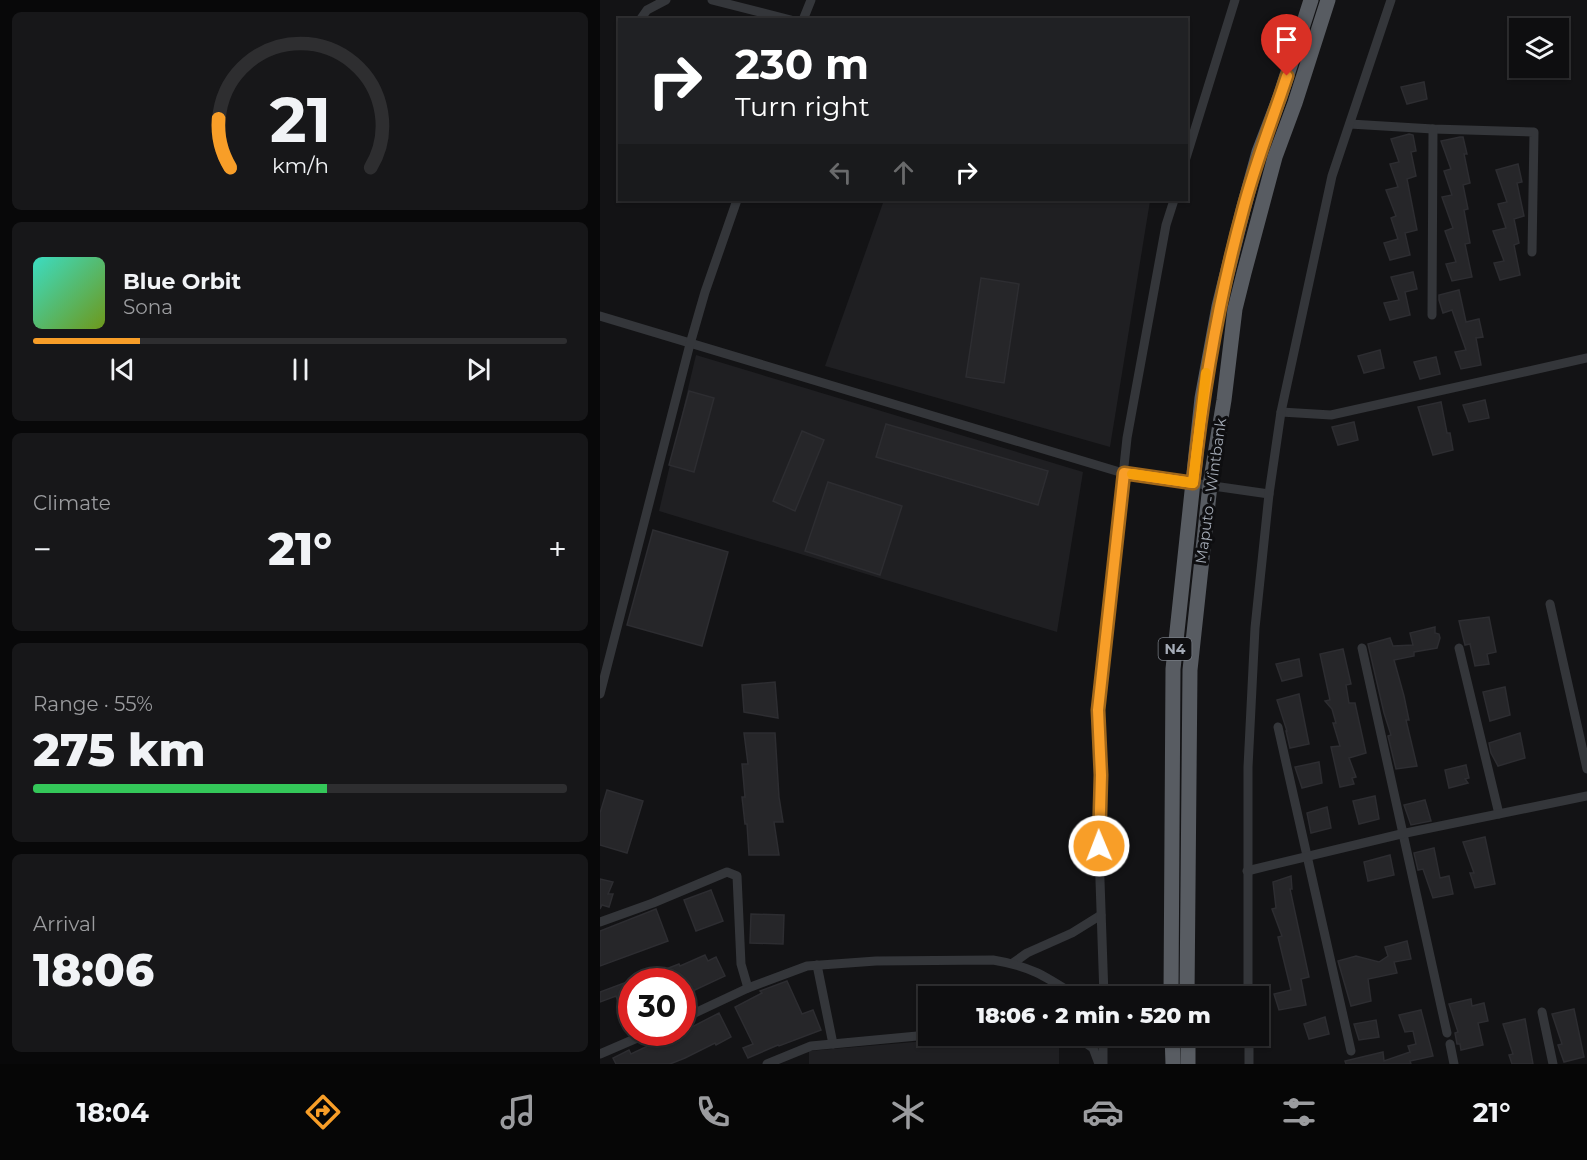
<!DOCTYPE html>
<html lang="en">
<head>
<meta charset="utf-8">
<style>
	:root { --surface:#0e0e10; --page:#171719; --text:#f1f3f6; --muted:#9b9c9f; --line:#2e2e30; --accent:#f89e28 }
	body { margin:0; font-family:Montserrat,sans-serif; background:var(--page); color:var(--text); height:100vh; display:flex; flex-direction:column; font-size:22px; white-space:nowrap }
	* { box-sizing:border-box; margin:0 }
	p { font-size:20px; color:var(--muted) }
	.icon { flex:none; width:33px; height:33px; fill:none; stroke:currentColor; stroke-width:2; stroke-linecap:round; stroke-linejoin:round }
	.map { position:relative; flex:1; overflow:hidden }
	.panel { display:flex; flex-direction:column; gap:12px; padding:12px; background:#080809; width:600px }
	.panel>* { flex:none }
	.hud { position:absolute; left:18px; top:18px; width:570px; height:183px; border-radius:0px; box-shadow:0 2px 4px #0004,0 0 0 2px var(--line); background:#202124; color:#fff; overflow:hidden }
	.tools { position:absolute; left:909px; top:18px; display:grid; gap:12px }
	.tools a { display:grid; place-items:center; width:60px; height:60px; border-radius:0px; background:var(--surface); box-shadow:0 2px 4px #0004,0 0 0 2px var(--line); font-size:30px }
	.speed { position:absolute; left:18px; top:968px; display:flex; gap:12px; font-size:30px; font-weight:700; text-align:center }
	.speed>* { display:grid; place-content:center; width:78px; height:78px; border-radius:50%; background:var(--surface); box-shadow:0 2px 4px #0004,0 0 0 2px var(--line); line-height:1 }
	.speed .limit { border:9px solid #d22; background:#fff; color:#111 }
	.pin { position:absolute; display:grid; place-items:center; width:51px; height:51px; color:#fff; margin:-62px -26px; border-radius:50% 50% 50% 0; rotate:-45deg; box-shadow:0 0 6px #0007 }
	.pin .icon { rotate:45deg }
	.me { position:absolute; width:66px; margin:-33px; rotate:359deg; stroke-linejoin:round; filter:drop-shadow(0 0 4px #0008) }
	.turn { display:flex; align-items:center; gap:21px; height:126px; padding:0 18px; font-size:27px }
	.turn .icon { width:78px; height:78px; stroke-width:2.5 }
	.turn b { display:block; font-size:42px; line-height:51px }
	.lanes { display:flex; align-items:center; height:57px; padding:0 18px; background:#0003; justify-content:center; gap:30px; direction:ltr }
	.lanes .off { opacity:.35 }
	.big { font-size:45px; font-weight:800; line-height:1.1 }
	.panel .card { flex:1; display:flex; flex-direction:column; justify-content:center; gap:9px; min-width:0; padding:0 21px; border-radius:9px; background:var(--page) }
	.panel .dial { align-items:center; gap:0 }
	.dial svg { height:156px; overflow:visible; fill:none; stroke:var(--line); stroke-width:7; stroke-linecap:round; text-anchor:middle }
	.dial text { fill:var(--text); stroke:none }
	.song { display:flex; align-items:center; gap:18px }
	.cover { width:72px; height:72px; border-radius:9px; background:linear-gradient(135deg,hsl(170 70% 55%),hsl(80 70% 35%)) }
	.played { height:6px; border-radius:3px; background:linear-gradient(90deg,var(--accent) 20%,var(--line) 20%) }
	.keys { display:flex; justify-content:space-around; direction:ltr }
	.heat { display:flex; justify-content:space-between; align-items:center; font-size:33px; direction:ltr }
	.charge { height:9px; border-radius:4px; background:linear-gradient(90deg,#34c759 55%,var(--line) 0) }
	.trip { position:absolute; left:318px; top:986px; width:351px; height:60px; border-radius:0px; background:var(--surface); box-shadow:0 2px 4px #0004,0 0 0 2px var(--line); font-weight:800; line-height:60px; text-align:center }
	.tabs { display:flex; height:96px; justify-content:space-around; align-items:center; background:#060606; color:var(--muted) }
	.tabs .icon { width:42px; height:42px }
	.tabs .selected { color:var(--accent) }
	.tabs b { font-size:27px; color:var(--text) }
	main { display:flex; flex:1; min-height:0 }
	.map>svg:first-child { display:block }
	.built { fill:#1f1f22 }
	.building { fill:#262629; stroke:#2d2d31; stroke-width:1.5 }
	.lines { fill:none; stroke-linecap:round; stroke-linejoin:round }
	.minor { stroke:#34363a; stroke-width:9 }
	.trunk { stroke:#585c62; stroke-width:15 }
	.route-casing { stroke:#a1671a; stroke-width:15 }
	.route { stroke:#f89e28; stroke-width:10 }
	.slow { stroke:#f59e0b; stroke-width:10 }
	.labels { text-anchor:middle; stroke-width:6; stroke-linejoin:round; paint-order:stroke }
	.shield { fill:#0e0e10; stroke:#777c84; stroke-width:1.5 }
	.shield-label { font-size:14px; font-weight:bold; fill:#a4abb6 }
	.street-label { font-size:15px; fill:#a4abb6; stroke:#0e0e10 }
</style>
</head>
<body>
<main>
<section class="panel">
<div class="card dial"><svg viewBox="0 0 100 80">
<path d="M14 69A42 42 0 1 1 86 69"/>
<path d="M14 69A42 42 0 0 1 8 44" stroke="#f89e28"/>
<text x="50" y="56" font-size="32" font-weight="700">21</text>
<text x="50" y="72" font-size="11">km/h</text>
</svg></div>
<div class="card">
<div class="song"><i class="cover"></i><div><b>Blue Orbit</b><p>Sona</p></div></div>
<div class="played"></div>
<div class="keys"><svg class="icon" aria-label="previous" viewBox="0 0 24 24"><path d="M18 5L8 12l10 7zM5 5v14"/></svg><svg class="icon" aria-label="pause" viewBox="0 0 24 24"><path d="M8 5v14M16 5v14"/></svg><svg class="icon" aria-label="next" viewBox="0 0 24 24"><path d="M6 5l10 7-10 7zM19 5v14"/></svg></div>
</div>
<div class="card"><p>Climate</p>
<div class="heat"><a>−</a><b class="big">21°</b><a>+</a></div>
</div>
<div class="card"><p>Range · 55%</p><b class="big">275 km</b><div class="charge"></div></div>
<div class="card"><p>Arrival</p><b class="big">18:06</b></div>
</section>
<div class="map">
<svg width="987" height="1064" viewBox="0 0 987 1064">
	<rect width="100%" height="100%" fill="#131315"/>
	<g class="built">
		<path d="M284,200H544L550,201L510,447L225,366Z"/>
		<path d="M96,355L483,472L457,632L59,511Z"/>
		<path d="M397,1035H459V1064H209V1051Z"/>
	</g>
	<g class="building">
		<path d="M824,82L827,99L807,104L801,87Z"/>
		<path d="M809,134L813,135L816,151L811,152L816,176L807,179L817,230L805,233L810,255L790,260L784,243L798,239L791,218L796,216L786,190L798,187L790,164L799,162L791,139Z"/>
		<path d="M860,137H863L867,154H864L870,183L863,185L868,209L864,210L870,243L865,244L872,277L852,281L846,264L856,262L845,231L853,228L842,197L852,195L844,171L851,169L841,141Z"/>
		<path d="M918,164L922,182L917,183L924,216L914,219L919,243L914,245L920,275L900,280L894,263L904,261L893,231L906,228L898,204L907,202L896,170Z"/>
		<path d="M813,272L817,289L805,292L810,315L790,320L784,303L799,300L791,277Z"/>
		<path d="M381,278L419,284L404,383L366,377Z"/>
		<path d="M859,290L866,322L879,319L883,337L876,338L881,365L861,369L855,352L866,350L852,310L843,313L839,300V295Z"/>
		<path d="M780,350L784,368L764,373L758,356Z"/>
		<path d="M836,357L840,374L820,379L814,362Z"/>
		<path d="M89,391L114,398L94,472L69,465Z"/>
		<path d="M885,400L889,418L869,422L863,405Z"/>
		<path d="M841,402L847,433H850L853,450L833,455L818,407Z"/>
		<path d="M754,422L758,440L738,445L732,427Z"/>
		<path d="M286,424L448,471L438,505L276,457Z"/>
		<path d="M202,431L224,440L195,511L173,501Z"/>
		<path d="M228,482L302,506L280,575L205,551Z"/>
		<path d="M53,530L128,552L102,646L27,625Z"/>
		<path d="M889,617L896,652L887,654L889,664L875,666L870,644L865,645L859,621Z"/>
		<path d="M835,627V633L839,634L840,638L837,648L814,652V656L794,660L804,696L809,720H806L817,766L796,769L788,736L791,735L784,713L768,644L790,638L793,646L813,645L810,633Z"/>
		<path d="M743,649L751,684L746,685L749,703H755L766,753L749,758L756,777L752,778L754,784L740,787L731,747L740,746L733,723H736L732,709L725,701L730,700L720,654Z"/>
		<path d="M699,659L702,676L682,681L676,664Z"/>
		<path d="M175,682L178,718L144,712L142,685Z"/>
		<path d="M905,687L910,715L890,721L883,692Z"/>
		<path d="M699,694L709,744L690,748L686,731H687L677,700Z"/>
		<path d="M144,733H175L179,797L183,822H174L179,855H149L147,824H145L142,797H145L142,764H148Z"/>
		<path d="M920,733L925,758L898,766L891,753L889,743Z"/>
		<path d="M719,762L722,783L702,788L695,767Z"/>
		<path d="M866,765L869,778L865,779L868,783L849,788L845,770Z"/>
		<path d="M7,790L43,801L27,853L0,845V813Z"/>
		<path d="M775,796L779,819L759,824L753,801Z"/>
		<path d="M825,800L831,821L811,825L804,805Z"/>
		<path d="M727,807L731,828L711,833L707,813Z"/>
		<path d="M885,837L895,884L875,888L870,873H874L863,842Z"/>
		<path d="M834,848L840,878L849,876L853,894L833,898L823,869L818,870L814,853Z"/>
		<path d="M790,855L794,875L768,881L764,862Z"/>
		<path d="M691,876L692,889H690L709,977L701,979L706,1005L679,1010L674,994L691,990L678,937L682,936L672,909L676,908L673,882Z"/>
		<path d="M0,879L13,882L8,894H13L9,907L2,905L0,909Z"/>
		<path d="M111,890L123,921L96,931L84,900Z"/>
		<path d="M56,909L68,941L0,966V931Z"/>
		<path d="M151,914L184,915L183,944L150,943Z"/>
		<path d="M807,941L811,959L794,962L797,973L768,979L771,1001L751,1006L738,961L756,956L779,962L788,956L785,947Z"/>
		<path d="M105,955L108,961L116,957L125,976L82,996V981H35L79,964L80,966Z"/>
		<path d="M32,980V1016L24,1019L16,996L0,1002V992Z"/>
		<path d="M187,981L202,1014L213,1010L221,1030L179,1046L178,1045L148,1058L143,1048L153,1044L135,1007L162,993L160,991Z"/>
		<path d="M871,999L872,1006L884,1003L888,1021L878,1023L883,1045L861,1050L860,1044H857L855,1033L858,1032L849,1004Z"/>
		<path d="M974,1009L984,1057L964,1062L958,1045L962,1044L952,1014Z"/>
		<path d="M821,1010L833,1056L810,1061L811,1064H746L745,1061L783,1052L784,1061L810,1052L808,1046L816,1044L813,1031L805,1032L799,1015Z"/>
		<path d="M119,1013L131,1037L116,1045L115,1043L85,1058L70,1064H16L13,1058L29,1050L31,1054L77,1032H82V1029L89,1026L90,1028Z"/>
		<path d="M725,1017L729,1034L709,1039L704,1024Z"/>
		<path d="M925,1019L933,1064H912L909,1055L913,1054L903,1024Z"/>
		<path d="M776,1020L779,1037L759,1040L754,1024Z"/>
	</g>
	<g class="lines">
		<g class="minor">
			<path d="M112,0L191,20"/>
			<path d="M40,20L47,10L66,0"/>
			<path d="M203,20L211,0"/>
			<path d="M750,124L833,129L934,132L932,252"/>
			<path d="M586,158L635,0"/>
			<path d="M832,315L833,129"/>
			<path d="M0,316L523,473L669,494"/>
			<path d="M681,412L731,415L987,358"/>
			<path d="M950,604L987,769"/>
			<path d="M762,648L847,1033"/>
			<path d="M859,648L899,814"/>
			<path d="M0,694L90,344L105,292L137,200"/>
			<path d="M678,727L751,1051"/>
			<path d="M647,871L801,834L987,796"/>
			<path d="M0,922L53,903L127,872L137,876L141,964L148,988"/>
			<path d="M413,963L427,953L472,933L501,915"/>
			<path d="M217,965L233,1044"/>
			<path d="M504,996L498,823L501,775L498,710L527,438L566,225L574,200"/>
			<path d="M648,996V767L655,628L669,494L681,412L732,176L791,0"/>
			<path d="M942,1012L953,1064"/>
			<path d="M82,1019L148,988L207,966L276,961L393,960C430,966 445,976 476,996"/>
			<path d="M474,1035L493,1048L499,1064"/>
			<path d="M649,1035V1064"/>
			<path d="M850,1044L854,1064"/>
			<path d="M0,1054L51,1032"/>
			<path d="M167,1064L211,1046L328,1035"/>
			<path d="M503,1064V1035"/>
		</g>
		<g class="trunk">
			<path d="M571,996L573,669L602,398L619,306L643,210L659,152L680,97L711,0"/>
			<path d="M587,996L590,670L610,485L624,400L635,309L644,273L675,157L695,103L728,0"/>
			<path d="M572,1035L573,1064"/>
			<path d="M588,1035V1064"/>
		</g>
	</g>
	<g class="lines">
		<g class="route-casing">
			<path id="route" d="M499,846L501,775L498,710L524,473L593,483C603,390 618,301 643,210C655,164 672,121 687,76"/>
		</g>
		<use href="#route" class="route"/>
		<path class="slow" d="M532,474L593,483L606,373"/>
	</g>
	<g class="labels">
		<rect class="shield" x="558.5" y="638" width="33" height="22" rx="4.5"/>
		<g class="shield-label">
			<text x="575" y="654">N4</text>
		</g>
		<g class="street-label">
			<text transform="translate(611 491) rotate(-82)" y="5">Maputo - Wintbank</text>
		</g>
	</g>
</svg>
<div class="tools">
<a><svg class="icon" aria-label="layers" viewBox="0 0 24 24"><path d="M12 4l9 5-9 5-9-5zM3 14l9 5 9-5"/></svg></a>
</div>
<div class="speed"><div class="limit">30</div></div>
<div class="pin" style="left:687px;top:76px;background:#d93025"><svg class="icon" aria-label="arrive" viewBox="0 0 24 24"><path d="M6 21V4h12l-3 4 3 4H6"/></svg></div>
<svg class="me" style="left:499px;top:846px" viewBox="-20 -20 40 40"><circle r="17" fill="#f89e28" stroke="#fff" stroke-width="3"/><path d="M0-11L8 9 0 5-8 9z" fill="#fff"/></svg>
<div class="trip">18:06 · 2 min · 520 m</div>
<div class="hud">
<div class="turn"><svg class="icon" aria-label="right" viewBox="0 0 24 24"><path d="M7 20v-9h11M14 6l5 5-5 5"/></svg><div><b>230 m</b>Turn right</div></div>
<div class="lanes"><svg class="icon off" aria-label="left" viewBox="0 0 24 24"><path d="M17 20v-9H6M10 6l-5 5 5 5"/></svg><svg class="icon off" aria-label="ahead" viewBox="0 0 24 24"><path d="M12 20V5M6 11l6-6 6 6"/></svg><svg class="icon" aria-label="right" viewBox="0 0 24 24"><path d="M7 20v-9h11M14 6l5 5-5 5"/></svg></div>
</div>
</div>
</main>
<nav class="tabs">
<b>18:04</b>
<svg class="icon selected" aria-label="directions" viewBox="0 0 24 24"><path d="M12 3l9 9-9 9-9-9zM9 14v-3h6M13 9l2 2-2 2"/></svg>
<svg class="icon" aria-label="music" viewBox="0 0 24 24"><path d="M9 18V5l10-2v13"/><circle cx="6" cy="18" r="3"/><circle cx="16" cy="16" r="3"/></svg>
<svg class="icon" aria-label="phone" viewBox="0 0 24 24"><path d="M5 4h4l2 5-3 2q2 4 5 5l2-3 5 2v4C11 20 4 13 5 4z"/></svg>
<svg class="icon" aria-label="climate" viewBox="0 0 24 24"><path d="M12 3v18M4 7l16 10M4 17L20 7"/></svg>
<svg class="icon" aria-label="car" viewBox="0 0 24 24"><path d="M5 17H2v-5l4-1 3-4h7l3 4 3 1v5h-3M9 17h6M6 11h13"/><circle cx="7" cy="17" r="2"/><circle cx="17" cy="17" r="2"/></svg>
<svg class="icon" aria-label="filters" viewBox="0 0 24 24"><path d="M4 7h16M4 17h16"/><circle cx="9" cy="7" r="2"/><circle cx="15" cy="17" r="2"/></svg>
<b>21°</b>
</nav>
</body>
</html>
